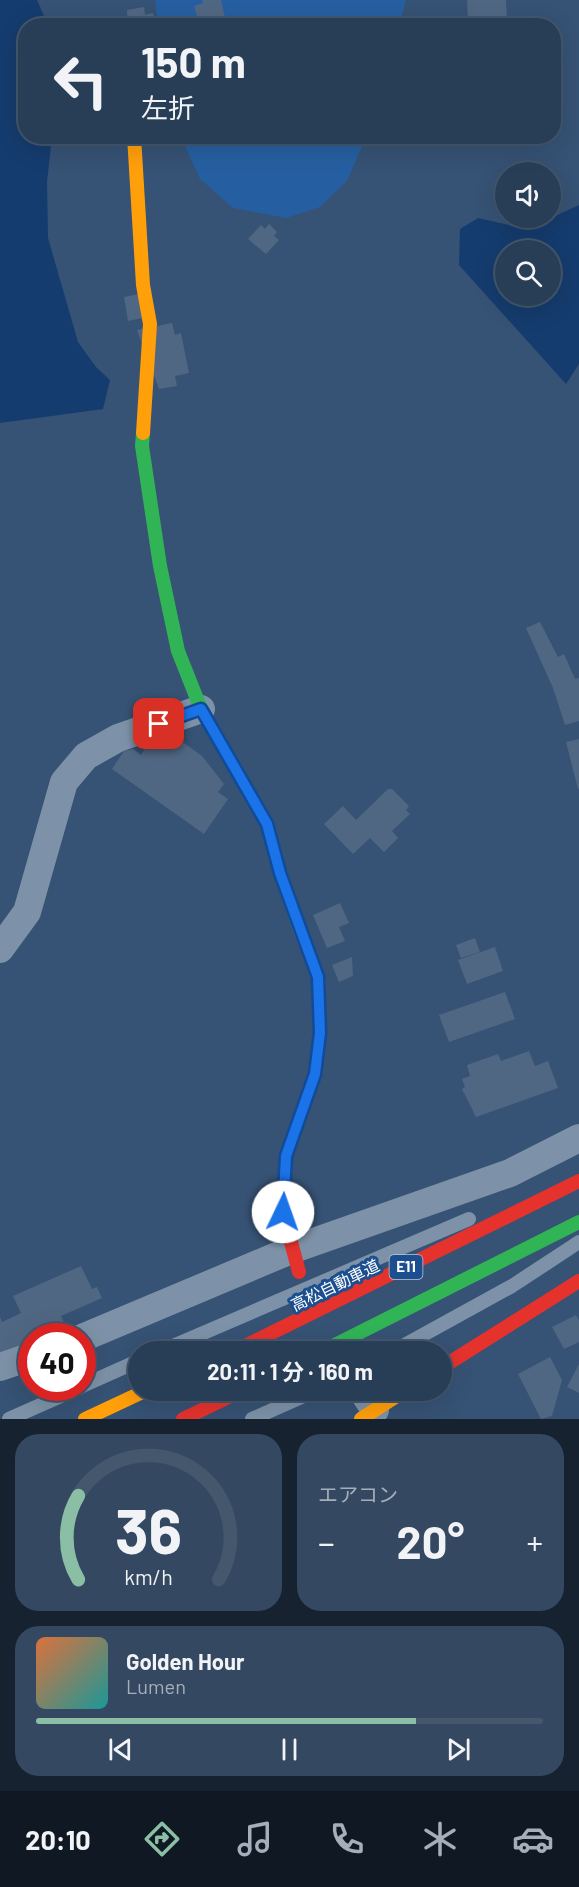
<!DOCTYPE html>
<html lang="ja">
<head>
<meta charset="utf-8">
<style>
	:root { --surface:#283e57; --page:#344961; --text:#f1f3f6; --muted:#a5aeba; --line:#44576d; --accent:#8abfa5 }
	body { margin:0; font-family:Barlow,"Noto Sans JP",sans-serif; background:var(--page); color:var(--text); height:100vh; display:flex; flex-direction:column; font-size:22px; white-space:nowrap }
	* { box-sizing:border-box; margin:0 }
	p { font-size:20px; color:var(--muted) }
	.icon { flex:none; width:33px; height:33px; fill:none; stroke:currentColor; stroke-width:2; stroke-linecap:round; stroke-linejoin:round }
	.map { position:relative; height:1419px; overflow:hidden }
	.side { display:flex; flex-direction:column; gap:15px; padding:15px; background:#162230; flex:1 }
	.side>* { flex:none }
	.hud { position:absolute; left:18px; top:18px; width:543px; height:126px; border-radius:24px; box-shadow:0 6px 24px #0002,0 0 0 2px var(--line); background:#283e57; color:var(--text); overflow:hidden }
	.controls { position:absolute; left:495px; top:162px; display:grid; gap:12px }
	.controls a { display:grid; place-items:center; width:66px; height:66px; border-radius:50%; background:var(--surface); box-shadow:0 6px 24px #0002,0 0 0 2px var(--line); font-size:30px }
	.speed { position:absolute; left:18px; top:1323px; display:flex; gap:12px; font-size:30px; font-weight:700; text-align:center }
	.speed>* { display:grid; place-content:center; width:78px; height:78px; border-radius:50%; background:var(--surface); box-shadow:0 6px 24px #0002,0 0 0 2px var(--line); line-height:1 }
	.speed .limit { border:9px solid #d22; background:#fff; color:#111 }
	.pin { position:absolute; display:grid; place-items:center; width:51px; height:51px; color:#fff; margin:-26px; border-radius:12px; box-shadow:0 3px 9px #0006 }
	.me { position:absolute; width:66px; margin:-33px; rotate:3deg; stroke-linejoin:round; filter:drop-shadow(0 0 4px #0008) }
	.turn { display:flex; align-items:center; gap:21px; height:126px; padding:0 24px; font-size:27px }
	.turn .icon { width:78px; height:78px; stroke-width:2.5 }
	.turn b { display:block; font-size:42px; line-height:51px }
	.big { font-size:45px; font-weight:700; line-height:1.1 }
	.side .widget { flex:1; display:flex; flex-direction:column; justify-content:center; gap:9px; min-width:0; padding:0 21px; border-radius:24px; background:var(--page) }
	.side .dial { align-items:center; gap:0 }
	.dial svg { height:156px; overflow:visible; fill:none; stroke:var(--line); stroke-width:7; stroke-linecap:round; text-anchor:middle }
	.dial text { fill:var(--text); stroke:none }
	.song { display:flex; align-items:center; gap:18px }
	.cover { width:72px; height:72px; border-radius:9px; background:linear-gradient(135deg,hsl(20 70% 55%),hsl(180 70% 35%)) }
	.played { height:6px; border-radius:3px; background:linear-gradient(90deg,var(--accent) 75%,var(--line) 75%) }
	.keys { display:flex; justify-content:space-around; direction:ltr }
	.heat { display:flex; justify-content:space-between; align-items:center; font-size:33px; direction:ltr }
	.side .tiles { flex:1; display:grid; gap:15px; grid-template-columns:1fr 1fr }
	.widget:last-child { grid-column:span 2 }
	.trip { position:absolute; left:128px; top:1341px; width:324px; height:60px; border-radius:30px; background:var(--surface); box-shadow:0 6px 24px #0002,0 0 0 2px var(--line); font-weight:700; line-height:60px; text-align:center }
	.menu { display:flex; height:96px; justify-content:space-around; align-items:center; background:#101923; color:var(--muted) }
	.menu .icon { width:42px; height:42px }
	.menu .selected { color:var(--accent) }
	.menu b { font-size:27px; color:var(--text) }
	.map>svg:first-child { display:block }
	.green { fill:#265fa1 }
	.water { fill:#153c6e; fill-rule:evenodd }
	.building { fill:#506783 }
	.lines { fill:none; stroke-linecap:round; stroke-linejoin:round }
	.lane { stroke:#7d92a8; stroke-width:14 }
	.street { stroke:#7d92a8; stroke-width:28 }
	.fast { stroke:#30b455; stroke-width:14 }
	.slow { stroke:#ff9f0a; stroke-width:14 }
	.jam { stroke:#e5322d; stroke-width:14 }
	.route-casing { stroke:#114b97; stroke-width:15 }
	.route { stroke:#1a73e8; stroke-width:10 }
	.labels { text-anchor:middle; stroke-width:6; stroke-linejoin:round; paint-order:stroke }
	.shield { fill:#1b4f8f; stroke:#bbcadd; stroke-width:1.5 }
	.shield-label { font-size:15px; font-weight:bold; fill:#fff }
	.street-label { font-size:16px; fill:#fff; stroke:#1b4f8f }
</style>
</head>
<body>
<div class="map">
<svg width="579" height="1419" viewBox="0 0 579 1419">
	<rect width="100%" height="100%" fill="#365274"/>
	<g class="green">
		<path d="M155,0H406L399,26L158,25Z"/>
		<path d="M181,137H366L347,181L320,207L286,218L233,208L200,179Z"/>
	</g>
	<g class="water">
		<path d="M0,0H37L48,25L26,26V136L52,137L47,182L48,238L78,342L96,367L110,380L103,409L0,423Z"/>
		<path d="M579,205V364L566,384L459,265L460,229L478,218L527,229ZM506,250H550V296H506Z"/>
	</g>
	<g class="building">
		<path d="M202,0H221L227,26H200L194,6L203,3Z"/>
		<path d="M467,0H506L507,20L468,21Z"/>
		<path d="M144,7L145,15L153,13L156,26H128L127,10Z"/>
		<path d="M269,224L277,232L274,236L279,240L266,254L248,239L261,225L265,229Z"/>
		<path d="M144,293L148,317L128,321L124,297Z"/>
		<path d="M172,323L175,335L181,333L189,373L175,376L177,386L159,389L137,330Z"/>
		<path d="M540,622L558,657L564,654L575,679L579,678V721L565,725L553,688L526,628Z"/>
		<path d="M173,735L202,756L224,784L218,792L228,799L204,834L112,769L124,751L133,749L141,755L148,744Z"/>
		<path d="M579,739V788L578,789L566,742Z"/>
		<path d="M388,789H392L409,806L406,810L410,814L392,831L398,838L384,852L370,838L353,854L324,824L343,806L356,820Z"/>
		<path d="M340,903L349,923L339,927L345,941L327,948L313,915Z"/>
		<path d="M475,938L480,952L461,958L456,945Z"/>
		<path d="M495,947L503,971L467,984L458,960Z"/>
		<path d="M352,957L353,976L339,982L332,965Z"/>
		<path d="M505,992L515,1019L449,1042L439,1015Z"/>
		<path d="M529,1051L535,1066L548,1061L558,1088L476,1117L462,1089L465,1087L462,1079L470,1076L467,1065L498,1054L501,1061Z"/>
		<path d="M81,1266L92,1289L97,1287L102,1298L61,1316L66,1327L46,1336H32V1343L4,1355L0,1352V1317L2,1322L21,1313L13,1296Z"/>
		<path d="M576,1315L579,1320V1342L564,1349L552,1327Z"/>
		<path d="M550,1357L562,1380L552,1416L541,1419L518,1374Z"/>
		<path d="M579,1364V1393L567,1387Z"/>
	</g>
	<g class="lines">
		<g class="lane">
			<path d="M159,1352L469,1219"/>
			<path d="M392,1352L512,1286L579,1242"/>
			<path d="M82,1386L138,1361"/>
			<path d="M9,1419L79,1388"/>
			<path d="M252,1419L317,1390"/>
		</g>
		<g class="street">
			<path d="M0,949L27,912L64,782L86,756L118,738L201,709"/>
			<path d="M82,1338L291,1250L510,1173L579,1138"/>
			<path d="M0,1367L32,1356"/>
			<path d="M362,1390L375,1410"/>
		</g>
		<g class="fast">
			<path d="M143,433L142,446L160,566L178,651L201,709L267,824L280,873L301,932"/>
			<path d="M321,1352L579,1222"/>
		</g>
		<g class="slow">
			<path d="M134,136L143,285L150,324L143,433"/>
			<path d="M85,1419L147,1390"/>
			<path d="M361,1419L406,1390"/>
		</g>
		<g class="jam">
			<path d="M299,1272L283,1212L286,1156L315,1074L320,1033L318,977L301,932"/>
			<path d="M233,1352L579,1181"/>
			<path d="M441,1368L579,1281"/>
			<path d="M183,1419L243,1390"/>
		</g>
	</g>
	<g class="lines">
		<g class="route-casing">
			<path id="route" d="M159,724L201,709L267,824L280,873L318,977L320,1033L315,1074L286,1156L283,1212"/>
		</g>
		<use href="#route" class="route"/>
	</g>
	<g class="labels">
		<rect class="shield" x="389.5" y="1255" width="33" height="24" rx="4.5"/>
		<g class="shield-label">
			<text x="406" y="1272">E11</text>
		</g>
		<g class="street-label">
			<text transform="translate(335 1285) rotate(-26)" y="6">高松自動車道</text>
		</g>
	</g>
</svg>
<div class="controls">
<a><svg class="icon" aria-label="sound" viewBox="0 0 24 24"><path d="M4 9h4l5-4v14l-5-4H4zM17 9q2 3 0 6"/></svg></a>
<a><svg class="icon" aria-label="search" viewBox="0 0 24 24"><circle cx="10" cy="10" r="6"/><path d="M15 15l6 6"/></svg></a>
</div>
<div class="speed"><div class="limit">40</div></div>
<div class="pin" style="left:159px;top:724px;background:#d93025"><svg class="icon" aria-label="arrive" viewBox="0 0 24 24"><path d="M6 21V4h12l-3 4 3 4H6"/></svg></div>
<svg class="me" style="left:283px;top:1212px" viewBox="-20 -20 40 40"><circle r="19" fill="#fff"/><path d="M0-13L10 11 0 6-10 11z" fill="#1a73e8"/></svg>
<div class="trip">20:11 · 1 分 · 160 m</div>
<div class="hud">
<div class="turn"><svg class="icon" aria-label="left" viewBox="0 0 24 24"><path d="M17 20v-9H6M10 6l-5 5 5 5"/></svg><div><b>150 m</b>左折</div></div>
</div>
</div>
<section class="side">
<div class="tiles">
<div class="widget dial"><svg viewBox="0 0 100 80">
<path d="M14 69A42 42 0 1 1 86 69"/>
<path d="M14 69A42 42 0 0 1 14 26" stroke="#8abfa5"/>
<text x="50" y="56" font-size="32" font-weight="700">36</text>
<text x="50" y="72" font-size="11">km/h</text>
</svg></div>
<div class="widget"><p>エアコン</p>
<div class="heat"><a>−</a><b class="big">20°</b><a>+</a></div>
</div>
<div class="widget">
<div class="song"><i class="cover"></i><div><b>Golden Hour</b><p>Lumen</p></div></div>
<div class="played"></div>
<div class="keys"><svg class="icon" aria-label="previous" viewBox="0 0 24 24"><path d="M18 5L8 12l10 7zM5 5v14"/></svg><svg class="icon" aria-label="pause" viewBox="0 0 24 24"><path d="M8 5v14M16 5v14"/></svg><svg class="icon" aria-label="next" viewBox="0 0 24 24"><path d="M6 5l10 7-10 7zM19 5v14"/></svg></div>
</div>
</div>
</section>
<nav class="menu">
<b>20:10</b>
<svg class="icon selected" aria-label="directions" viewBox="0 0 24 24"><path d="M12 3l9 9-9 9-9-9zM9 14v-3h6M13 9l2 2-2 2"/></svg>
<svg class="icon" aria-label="music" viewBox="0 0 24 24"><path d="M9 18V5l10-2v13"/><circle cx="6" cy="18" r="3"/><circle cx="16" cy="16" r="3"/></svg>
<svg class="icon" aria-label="phone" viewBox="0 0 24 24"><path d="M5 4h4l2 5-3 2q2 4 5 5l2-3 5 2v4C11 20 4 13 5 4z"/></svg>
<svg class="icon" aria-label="climate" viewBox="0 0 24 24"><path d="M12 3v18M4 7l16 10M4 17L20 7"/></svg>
<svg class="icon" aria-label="car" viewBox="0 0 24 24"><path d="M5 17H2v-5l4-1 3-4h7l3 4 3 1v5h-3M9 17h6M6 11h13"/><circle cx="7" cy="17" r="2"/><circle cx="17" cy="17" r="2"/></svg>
</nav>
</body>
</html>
